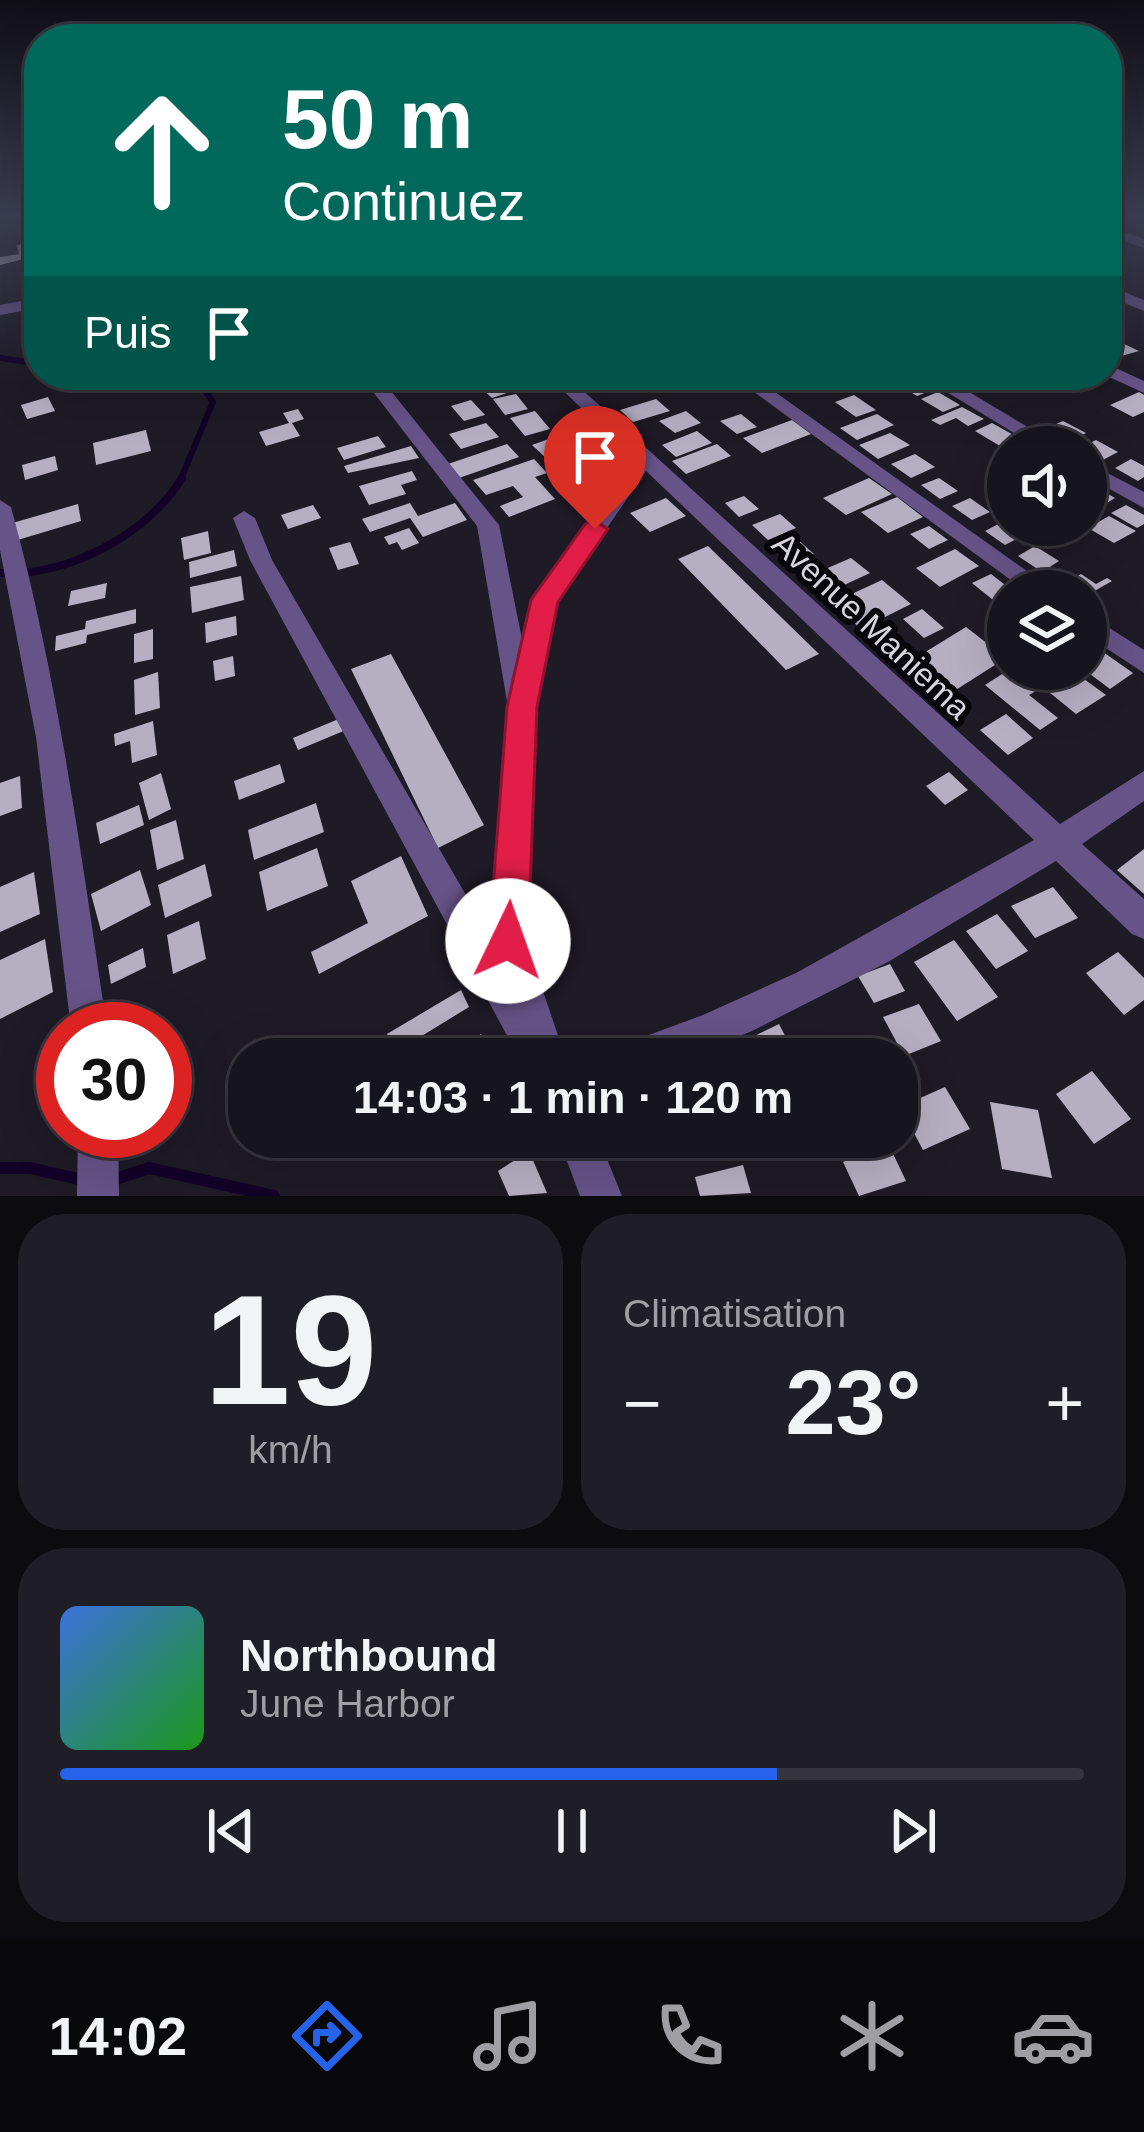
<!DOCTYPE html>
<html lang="fr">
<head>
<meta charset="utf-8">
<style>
	:root { --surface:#16141c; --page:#1f1d25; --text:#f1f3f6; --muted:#9e9ea3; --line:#35333b; --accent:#2563eb }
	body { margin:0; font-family:Arial,sans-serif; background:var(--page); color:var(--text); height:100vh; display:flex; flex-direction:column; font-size:45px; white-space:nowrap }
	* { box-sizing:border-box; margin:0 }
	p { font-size:39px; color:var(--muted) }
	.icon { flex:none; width:66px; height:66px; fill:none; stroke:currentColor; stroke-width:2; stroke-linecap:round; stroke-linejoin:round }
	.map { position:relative; height:1196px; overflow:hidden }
	.details { display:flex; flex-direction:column; gap:18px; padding:18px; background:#0c0b0f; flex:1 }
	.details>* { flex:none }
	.guide { position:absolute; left:24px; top:24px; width:1098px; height:366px; border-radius:48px; box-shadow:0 12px 48px #0002,0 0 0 3px var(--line); background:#00695c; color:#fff; overflow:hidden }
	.tools { position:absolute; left:987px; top:426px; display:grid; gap:24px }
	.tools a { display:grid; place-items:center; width:120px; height:120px; border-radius:50%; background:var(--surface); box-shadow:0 12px 48px #0002,0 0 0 3px var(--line); font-size:60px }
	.speed { position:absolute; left:36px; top:1002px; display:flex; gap:24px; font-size:60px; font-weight:700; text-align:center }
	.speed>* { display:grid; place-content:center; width:156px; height:156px; border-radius:50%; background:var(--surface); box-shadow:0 12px 48px #0002,0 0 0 3px var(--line); line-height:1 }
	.speed .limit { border:18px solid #d22; background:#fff; color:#111 }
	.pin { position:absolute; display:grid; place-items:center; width:102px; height:102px; color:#fff; margin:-123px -51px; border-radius:50% 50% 50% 0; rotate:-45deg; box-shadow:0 0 12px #0007 }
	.pin .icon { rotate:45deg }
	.me { position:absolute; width:132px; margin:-66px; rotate:3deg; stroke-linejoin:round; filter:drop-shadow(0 0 9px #0008) }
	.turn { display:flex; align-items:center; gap:42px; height:252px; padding:0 60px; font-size:54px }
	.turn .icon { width:156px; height:156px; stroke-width:2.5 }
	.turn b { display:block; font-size:84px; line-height:102px }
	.then { display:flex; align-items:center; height:114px; padding:0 60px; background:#0003; gap:24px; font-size:45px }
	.big { font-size:90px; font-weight:700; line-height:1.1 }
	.details .tile { flex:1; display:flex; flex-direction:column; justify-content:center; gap:18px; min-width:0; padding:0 42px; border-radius:48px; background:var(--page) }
	.details .dial { align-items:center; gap:0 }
	.dial b { font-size:156px; line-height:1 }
	.song { display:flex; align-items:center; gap:36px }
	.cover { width:144px; height:144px; border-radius:18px; background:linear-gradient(135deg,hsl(220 70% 55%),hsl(120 70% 35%)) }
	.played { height:12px; border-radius:6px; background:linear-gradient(90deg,var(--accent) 70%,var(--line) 70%) }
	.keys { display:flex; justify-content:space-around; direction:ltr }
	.heat { display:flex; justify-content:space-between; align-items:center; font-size:66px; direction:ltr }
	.details .tiles { flex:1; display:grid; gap:18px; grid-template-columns:1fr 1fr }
	.tile:last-child { grid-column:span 2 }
	.trip { position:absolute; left:228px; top:1038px; width:690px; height:120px; border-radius:48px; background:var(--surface); box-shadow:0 12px 48px #0002,0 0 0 3px var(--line); font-weight:700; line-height:120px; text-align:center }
	.menu { display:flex; height:192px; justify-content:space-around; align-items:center; background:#09080b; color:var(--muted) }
	.menu .icon { width:84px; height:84px }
	.menu .selected { color:var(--accent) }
	.menu b { font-size:54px; color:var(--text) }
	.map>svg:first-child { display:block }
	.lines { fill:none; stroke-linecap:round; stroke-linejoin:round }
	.stream-far2 { stroke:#130228; stroke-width:6 }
	.stream-far1 { stroke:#130228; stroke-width:8 }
	.stream { stroke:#130228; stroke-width:12 }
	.building { fill:#b5afc1 }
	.minor { fill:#665388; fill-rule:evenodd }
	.route { fill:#e11d48; stroke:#92132f; stroke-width:3 }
	.labels { text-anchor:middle; stroke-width:12; stroke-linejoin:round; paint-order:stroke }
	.street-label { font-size:33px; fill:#d8d5de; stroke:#07060b }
</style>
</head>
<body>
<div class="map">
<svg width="1144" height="1196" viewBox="0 0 1144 1196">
	<rect width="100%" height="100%" fill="#1e1a26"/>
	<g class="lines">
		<g class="stream-far2">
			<path d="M0,358L28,362L39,371"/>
			<path d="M173,375L201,385L213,402L180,481"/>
		</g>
		<path class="stream-far1" d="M0,573C67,577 147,535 182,478"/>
		<g class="stream">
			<path d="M0,1168H30L87,1181"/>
			<path d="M113,1180L149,1168L274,1196"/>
		</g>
	</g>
	<g class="building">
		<path d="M33,242L39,255L0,265V257L19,254L17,245Z"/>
		<path d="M1120,342L1139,351L1107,360V347Z"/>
		<path d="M913,376L934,389L917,396L896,383Z"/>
		<path d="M500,378L513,391L492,398L478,385Z"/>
		<path d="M938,392L960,405L943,412L921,399Z"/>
		<path d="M1139,392L1144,395V412L1133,417L1110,405Z"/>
		<path d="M516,394L528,409L505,415L493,399Z"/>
		<path d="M854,395L876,410L856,417L835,402Z"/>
		<path d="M48,397L55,411L27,419L21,405Z"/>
		<path d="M656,399L670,411L633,422L620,410Z"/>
		<path d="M471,400L485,415L464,421L451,406Z"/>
		<path d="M962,407L984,419L968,426L956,418L940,425L931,420Z"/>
		<path d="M298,409L304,419L292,423L300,436L266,446L259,432L289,423L283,413Z"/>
		<path d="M535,411L550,429L525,436L510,418Z"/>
		<path d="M686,411L701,423L675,433L659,421Z"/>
		<path d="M741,414L757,427L737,434L720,421Z"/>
		<path d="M877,414L894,425L857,440L840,428Z"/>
		<path d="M792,420L811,434L762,453L743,438Z"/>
		<path d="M1063,421L1086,433L1068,442L1045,429Z"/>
		<path d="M486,423L499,437L461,449L449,434Z"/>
		<path d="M992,423L1017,437L1000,446L975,431Z"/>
		<path d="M146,430L151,451L96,465L93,443Z"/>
		<path d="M697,431L712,443L676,457L662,445Z"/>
		<path d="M890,433L910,445L878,459L859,445Z"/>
		<path d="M378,436L386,447L344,460L337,448Z"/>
		<path d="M557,436L571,447L546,458L532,445Z"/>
		<path d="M1096,440L1118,452L1101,461L1086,452V445Z"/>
		<path d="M507,444L519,457L459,478L448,464Z"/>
		<path d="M717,444L731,456L686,474L672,461Z"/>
		<path d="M411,446L419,458L348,473L344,466Z"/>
		<path d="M915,454L935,467L911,478L891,464Z"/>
		<path d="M55,456L58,470L25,480L22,465Z"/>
		<path d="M534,459L547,473L535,477L555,499L509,517L500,506L523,497L513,486L486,495L473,480Z"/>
		<path d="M1131,459L1144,466V477L1138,481L1115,468Z"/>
		<path d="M412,471L417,480L401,485L406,494L369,505L359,486Z"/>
		<path d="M869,478L892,494L846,515L823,498Z"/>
		<path d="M939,478L958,491L940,499L921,485Z"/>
		<path d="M1089,483L1115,498L1100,507L1086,498Z"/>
		<path d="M744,496L759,509L739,517L725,503Z"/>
		<path d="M897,497L923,517L888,533L861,512Z"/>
		<path d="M666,498L686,516L650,532L630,513Z"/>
		<path d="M970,498L990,512L972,520L952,506Z"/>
		<path d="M410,503L418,516L455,503L467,520L423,537L410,518L370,532L362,519Z"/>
		<path d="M78,504L81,521L11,542L9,524Z"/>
		<path d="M313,505L321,518L288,529L281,515Z"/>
		<path d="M1126,505L1144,515V524L1137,528L1111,513Z"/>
		<path d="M780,514L796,528L768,540L752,525Z"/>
		<path d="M1109,516L1136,531L1114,543L1088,528Z"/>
		<path d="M1008,519V525H1023L1032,531L1005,545L985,531Z"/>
		<path d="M929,526L948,540L929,549L910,534Z"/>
		<path d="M409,528L419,543L402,550L397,542L389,545L384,537Z"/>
		<path d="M208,531L211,553L184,560L181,538Z"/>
		<path d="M797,539L814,554L794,562L777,547Z"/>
		<path d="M350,542L359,564L338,570L329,548Z"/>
		<path d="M708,546L819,654L786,670L678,559Z"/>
		<path d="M1035,546L1059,561L1042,572L1018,556Z"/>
		<path d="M955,549L979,566L940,587L916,568Z"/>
		<path d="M234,550L237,566L190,578L189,562Z"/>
		<path d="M851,558L870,573L827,593L809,576Z"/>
		<path d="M991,574L1013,591L993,600L972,583Z"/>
		<path d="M1081,574L1096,584L1107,578L1112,581L1086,596V591H1071L1062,585Z"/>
		<path d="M241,576L244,600L192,613L190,587Z"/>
		<path d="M882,580L911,604L861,629L832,603Z"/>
		<path d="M107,583L105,598L68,606L71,591Z"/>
		<path d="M136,609V623L87,635L86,643L55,651L56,636L85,629L86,621Z"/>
		<path d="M922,609L944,628L924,638L903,619Z"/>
		<path d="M236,616L237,635L206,643L205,623Z"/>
		<path d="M966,627L1006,658L940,700L901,667Z"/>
		<path d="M153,629V659L134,663V634Z"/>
		<path d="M1086,640L1133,673L1110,689L1086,671Z"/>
		<path d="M391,654L484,825L438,848L351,669Z"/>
		<path d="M233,656L235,676L215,681L213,661Z"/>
		<path d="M1010,669H1020L1043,687L1029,695L1058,718L1040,730L985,685Z"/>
		<path d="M1073,671L1106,695L1076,714L1044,688Z"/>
		<path d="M158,672L160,708L135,715L134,680Z"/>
		<path d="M1006,714L1033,738L1008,755L980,730Z"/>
		<path d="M341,718L346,730L298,750L293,738Z"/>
		<path d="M153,721L157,755L132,763L130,741L115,746L114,734Z"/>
		<path d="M280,764L285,782L239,800L234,781Z"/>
		<path d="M949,772L968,790L945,805L926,786Z"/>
		<path d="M161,773L171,809L149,820L139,783Z"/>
		<path d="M20,776L22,808L0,816V783Z"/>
		<path d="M316,803L324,832L254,860L248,830Z"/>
		<path d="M139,805L144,825L100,844L96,823Z"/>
		<path d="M176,820L184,859L157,870L150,830Z"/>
		<path d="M317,848L328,886L267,911L259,872Z"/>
		<path d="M1144,849V894L1117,870Z"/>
		<path d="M401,856L428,916L319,974L311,952L368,923L351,881Z"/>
		<path d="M205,864L212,896L165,918L158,885Z"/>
		<path d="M140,870L151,905L101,931L91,894Z"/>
		<path d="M34,872L40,914L0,932V887Z"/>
		<path d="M1053,887L1078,918L1035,938L1011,906Z"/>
		<path d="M997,914L1028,951L996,969L966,931Z"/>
		<path d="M199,921L206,959L173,974L167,935Z"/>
		<path d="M45,939L53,992L0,1019V960Z"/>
		<path d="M954,940L998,997L957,1021L914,962Z"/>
		<path d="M143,948L146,967L111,984L108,965Z"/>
		<path d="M1118,952L1144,978V1000L1124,1015L1086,973Z"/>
		<path d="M890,964L905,991L874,1003L858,976Z"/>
		<path d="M461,990L469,1007L394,1053L387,1034Z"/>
		<path d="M919,1004L941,1041L904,1056L883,1017Z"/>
		<path d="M779,1024L797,1059H738L732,1047Z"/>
		<path d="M481,1034L493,1052L486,1059H467L462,1050Z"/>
		<path d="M1092,1071L1131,1119L1094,1144L1056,1094Z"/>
		<path d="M945,1087L970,1129L923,1150L900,1107Z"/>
		<path d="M990,1102L1038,1110L1052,1178L1002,1169Z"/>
		<path d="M597,1137H644L608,1161Z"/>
		<path d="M888,1143L906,1181L859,1196L843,1162Z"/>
		<path d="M529,1151L547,1193L509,1196L498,1171Z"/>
		<path d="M743,1165L751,1193L700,1196L695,1177Z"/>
	</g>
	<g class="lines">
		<g class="minor">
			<path d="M1107,226L1144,239V248L1107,235Z"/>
			<path d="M1107,285L1144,300V311L1107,296Z"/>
			<path d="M39,298V308L0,315V305Z"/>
			<path d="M1107,364L1144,381V393L1105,375Z"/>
			<path d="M360,375H378L499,525L523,644L536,594L634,459L547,375H566L1060,824L1144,771V801L1082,844L1144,899V939L1132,934L1056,861L888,962L752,1031L685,1059H613L619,1046L703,1015L796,973L1034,840L646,471L557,601L534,701L526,941L566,1059H528L517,1054L250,560L233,518L244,511L255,518L272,560L492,940L508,707L477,526Z"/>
			<path d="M731,375H751L1055,591H1026Z"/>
			<path d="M919,375H941L1061,447H1037Z"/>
			<path d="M1086,462L1144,492V508L1086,476Z"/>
			<path d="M0,500L11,507C58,678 81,853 107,1029H71L36,737L0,550Z"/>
			<path d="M1086,613L1144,650V673L1086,635Z"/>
			<path d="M78,1131H118L119,1196H77Z"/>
			<path d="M558,1137H598L622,1196H580Z"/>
		</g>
	</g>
	<linearGradient id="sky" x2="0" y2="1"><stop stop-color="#100e15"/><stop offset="0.56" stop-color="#3b3e52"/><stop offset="1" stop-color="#3b3e52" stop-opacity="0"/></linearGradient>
	<rect width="1144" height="384" fill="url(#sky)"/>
	<path class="route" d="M595,521L608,529L558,602L537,707L528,941L522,955L508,960L495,955L489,941L507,707L515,671L531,600L586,523Z"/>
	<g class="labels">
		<g class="street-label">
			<text transform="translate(872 625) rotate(43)" y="12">Avenue Maniema</text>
		</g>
	</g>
</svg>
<div class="tools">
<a><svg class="icon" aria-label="sound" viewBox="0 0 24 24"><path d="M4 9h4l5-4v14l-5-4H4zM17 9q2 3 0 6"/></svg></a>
<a><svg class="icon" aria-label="layers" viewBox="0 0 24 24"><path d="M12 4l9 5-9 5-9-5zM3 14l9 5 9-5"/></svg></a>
</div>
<div class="speed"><div class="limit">30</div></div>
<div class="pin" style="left:595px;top:529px;background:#d93025"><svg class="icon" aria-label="arrive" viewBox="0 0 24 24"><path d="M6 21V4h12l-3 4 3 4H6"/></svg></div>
<svg class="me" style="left:508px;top:941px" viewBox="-20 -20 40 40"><circle r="19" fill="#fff"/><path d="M0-13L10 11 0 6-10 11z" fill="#e11d48"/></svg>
<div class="trip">14:03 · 1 min · 120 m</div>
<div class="guide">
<div class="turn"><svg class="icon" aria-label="ahead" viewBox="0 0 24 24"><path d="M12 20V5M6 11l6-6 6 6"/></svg><div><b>50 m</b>Continuez</div></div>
<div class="then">Puis<svg class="icon" aria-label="arrive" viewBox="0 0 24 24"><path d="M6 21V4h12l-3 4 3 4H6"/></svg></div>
</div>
</div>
<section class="details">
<div class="tiles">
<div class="tile dial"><b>19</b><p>km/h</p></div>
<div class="tile"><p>Climatisation</p>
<div class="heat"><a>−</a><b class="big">23°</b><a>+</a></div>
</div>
<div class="tile">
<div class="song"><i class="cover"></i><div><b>Northbound</b><p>June Harbor</p></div></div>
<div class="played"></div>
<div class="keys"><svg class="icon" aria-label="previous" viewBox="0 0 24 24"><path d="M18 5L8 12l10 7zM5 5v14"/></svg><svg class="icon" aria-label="pause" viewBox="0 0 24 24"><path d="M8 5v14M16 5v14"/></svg><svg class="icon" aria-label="next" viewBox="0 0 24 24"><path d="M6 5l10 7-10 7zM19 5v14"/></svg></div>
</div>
</div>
</section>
<nav class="menu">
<b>14:02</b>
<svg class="icon selected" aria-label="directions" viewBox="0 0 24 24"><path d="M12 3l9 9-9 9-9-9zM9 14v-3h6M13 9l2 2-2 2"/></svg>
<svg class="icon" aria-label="music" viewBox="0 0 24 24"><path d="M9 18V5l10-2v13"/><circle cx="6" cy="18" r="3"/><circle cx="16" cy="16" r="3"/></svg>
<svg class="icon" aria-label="phone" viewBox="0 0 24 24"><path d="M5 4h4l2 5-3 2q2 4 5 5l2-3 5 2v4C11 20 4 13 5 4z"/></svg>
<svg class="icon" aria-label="climate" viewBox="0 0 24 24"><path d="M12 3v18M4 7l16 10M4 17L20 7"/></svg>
<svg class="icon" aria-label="car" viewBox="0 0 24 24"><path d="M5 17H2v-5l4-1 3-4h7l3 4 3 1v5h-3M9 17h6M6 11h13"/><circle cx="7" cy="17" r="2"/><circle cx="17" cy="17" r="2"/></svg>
</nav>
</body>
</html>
